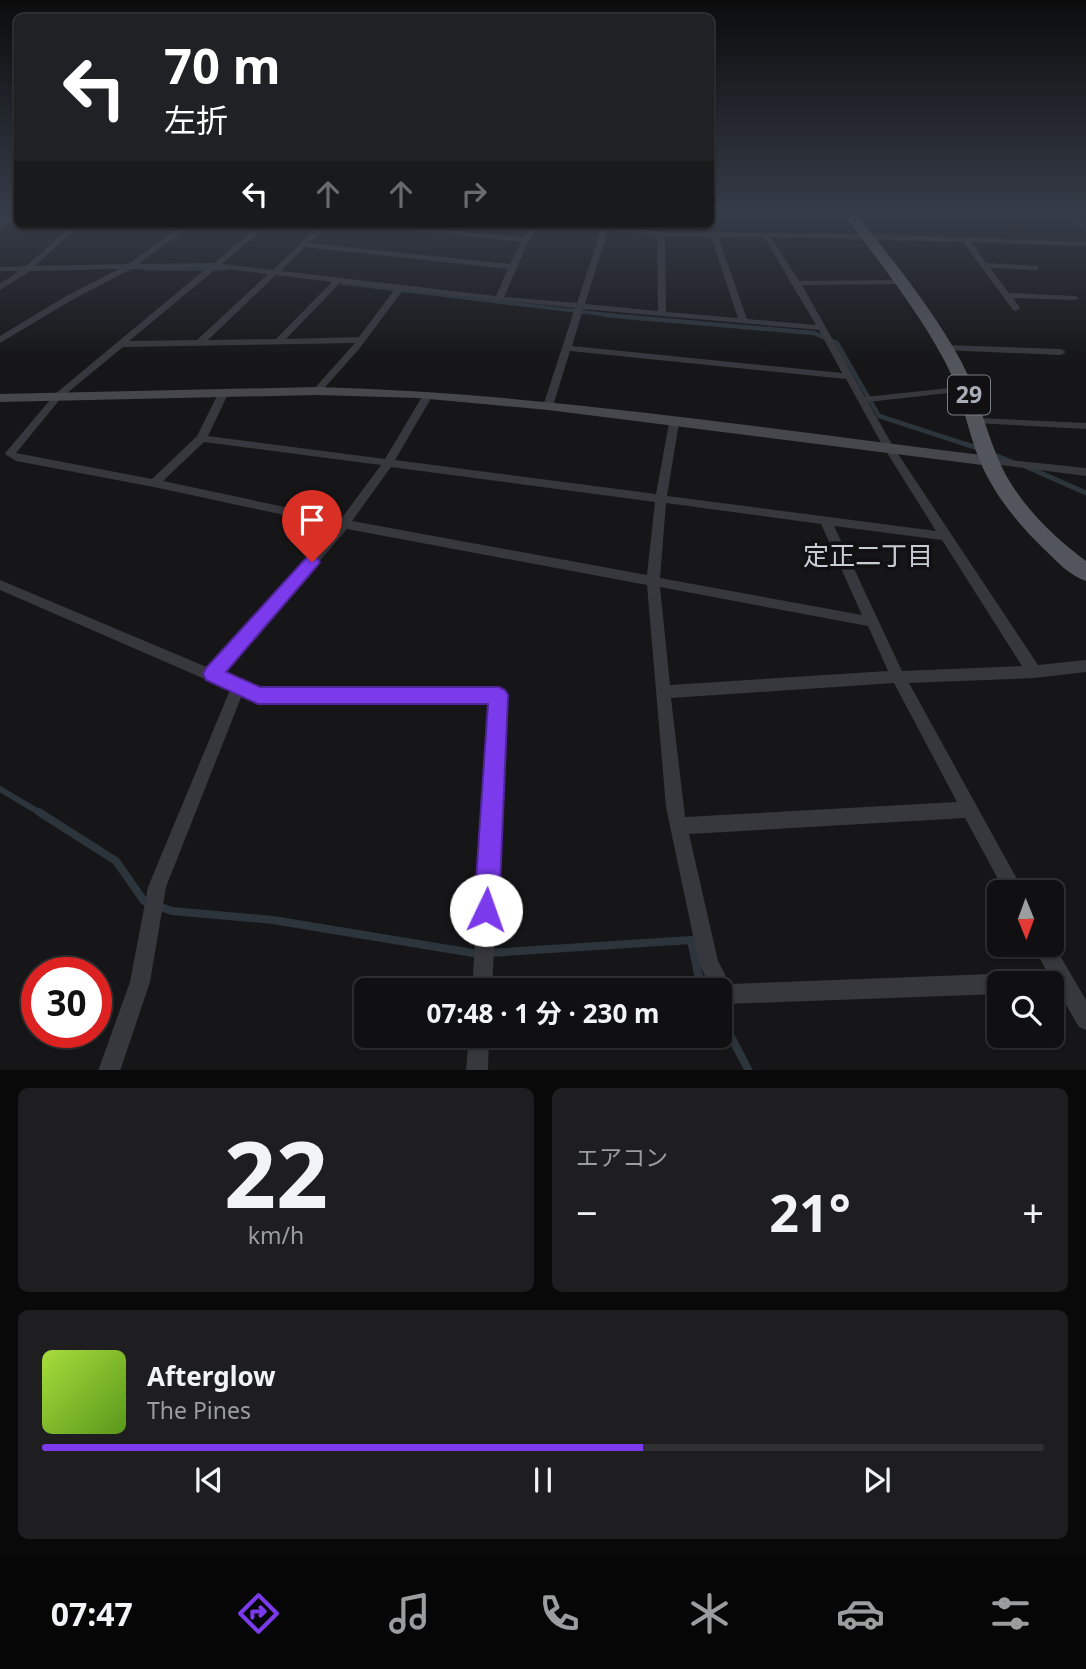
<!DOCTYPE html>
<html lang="ja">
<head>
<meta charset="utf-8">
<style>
	:root { --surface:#101012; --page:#1e1e20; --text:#f1f3f6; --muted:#9c9d9f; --line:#303032; --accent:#7c3aed }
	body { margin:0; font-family:"Noto Sans","Noto Sans JP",sans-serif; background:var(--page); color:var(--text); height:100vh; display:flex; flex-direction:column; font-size:26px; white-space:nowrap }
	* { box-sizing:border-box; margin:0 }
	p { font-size:23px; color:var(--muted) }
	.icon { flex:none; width:38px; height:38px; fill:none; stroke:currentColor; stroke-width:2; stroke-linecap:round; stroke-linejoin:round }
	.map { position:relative; height:1070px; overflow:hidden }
	.sheet { display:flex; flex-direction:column; gap:18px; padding:18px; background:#09090a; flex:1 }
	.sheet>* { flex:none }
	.top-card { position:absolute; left:14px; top:14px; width:700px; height:214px; border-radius:10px; box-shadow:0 2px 5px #0004,0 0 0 2px var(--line); background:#202124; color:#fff; overflow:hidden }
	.needle { width:46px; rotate:179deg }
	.tools { position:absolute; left:987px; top:880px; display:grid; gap:14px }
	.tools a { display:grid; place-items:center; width:77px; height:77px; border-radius:10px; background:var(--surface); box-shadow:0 2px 5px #0004,0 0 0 2px var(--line); font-size:35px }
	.speed { position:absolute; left:21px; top:957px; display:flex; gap:14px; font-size:35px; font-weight:700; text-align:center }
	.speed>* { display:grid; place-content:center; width:91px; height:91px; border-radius:50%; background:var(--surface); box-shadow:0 2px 5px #0004,0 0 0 2px var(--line); line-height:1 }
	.speed .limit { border:10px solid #d22; background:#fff; color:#111 }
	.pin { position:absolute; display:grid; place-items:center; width:60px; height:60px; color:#fff; margin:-72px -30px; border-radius:50% 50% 50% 0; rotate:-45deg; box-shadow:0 0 7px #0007 }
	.pin .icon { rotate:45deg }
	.me { position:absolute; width:77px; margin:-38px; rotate:3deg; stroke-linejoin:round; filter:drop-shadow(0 0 5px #0008) }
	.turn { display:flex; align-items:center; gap:24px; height:147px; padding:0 35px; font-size:32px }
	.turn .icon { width:91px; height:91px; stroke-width:2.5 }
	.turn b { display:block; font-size:49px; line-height:60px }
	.lanes { display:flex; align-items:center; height:66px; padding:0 35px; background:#0003; justify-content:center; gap:35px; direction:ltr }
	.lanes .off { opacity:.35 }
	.big { font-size:52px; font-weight:700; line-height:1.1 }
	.sheet .card { flex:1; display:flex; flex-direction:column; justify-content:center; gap:10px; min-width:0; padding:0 24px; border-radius:10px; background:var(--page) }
	.sheet .dial { align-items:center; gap:0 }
	.dial b { font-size:91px; line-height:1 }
	.song { display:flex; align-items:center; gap:21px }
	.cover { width:84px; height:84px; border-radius:10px; background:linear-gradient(135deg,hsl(80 70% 55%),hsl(90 70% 35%)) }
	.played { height:7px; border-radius:4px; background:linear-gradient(90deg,var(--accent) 60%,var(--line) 60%) }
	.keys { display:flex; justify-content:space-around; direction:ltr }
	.heat { display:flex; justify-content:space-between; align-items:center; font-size:38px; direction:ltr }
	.sheet .tiles { flex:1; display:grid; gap:18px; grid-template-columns:1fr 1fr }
	.card:last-child { grid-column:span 2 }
	.trip { position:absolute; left:354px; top:978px; width:378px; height:70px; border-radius:10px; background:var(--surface); box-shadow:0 2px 5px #0004,0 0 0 2px var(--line); font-weight:700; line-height:70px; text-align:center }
	.tabs { display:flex; height:112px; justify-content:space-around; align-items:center; background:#060607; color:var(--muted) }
	.tabs .icon { width:49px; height:49px }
	.tabs .selected { color:var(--accent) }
	.tabs b { font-size:32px; color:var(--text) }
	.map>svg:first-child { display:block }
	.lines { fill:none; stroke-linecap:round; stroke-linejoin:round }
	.stream-far4 { stroke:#2c353c; stroke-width:3.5 }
	.stream-far3 { stroke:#2c353c; stroke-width:4.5 }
	.stream-far2 { stroke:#2c353c; stroke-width:5 }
	.stream-far1 { stroke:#2c353c; stroke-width:6 }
	.stream { stroke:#2c353c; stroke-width:8 }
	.street { fill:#37383d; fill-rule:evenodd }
	.secondary { fill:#45474d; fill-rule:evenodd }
	.primary { fill:#53555c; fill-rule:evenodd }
	.route { fill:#7c3aed; stroke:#51269a; stroke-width:2 }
	.labels { text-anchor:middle; stroke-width:7; stroke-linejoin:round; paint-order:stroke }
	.shield { fill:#111113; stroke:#7b7e86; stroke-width:2 }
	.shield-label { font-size:23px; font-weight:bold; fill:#a8adb8 }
	.neighbourhood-label { font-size:26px; fill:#c9ccd4; stroke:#111113 }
</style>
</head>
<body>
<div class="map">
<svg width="1086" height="1071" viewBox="0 0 1086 1071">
	<rect width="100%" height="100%" fill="#161618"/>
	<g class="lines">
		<g class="stream-far4">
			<path d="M144,269H225"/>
			<path d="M342,283L626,317"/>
		</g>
		<path class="stream-far3" d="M605,315L814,333L837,343L879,416L971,446"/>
		<g class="stream-far2">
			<path d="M966,444L980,449"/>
			<path d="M992,454L1012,462"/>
			<path d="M1025,466L1086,493"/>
		</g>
		<path class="stream-far1" d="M0,789L42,814"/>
		<g class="stream">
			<path d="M39,812L116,861L144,901L172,911L273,920L479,954"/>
			<path d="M489,953L691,940L698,974L707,990"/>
			<path d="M719,1014L749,1071"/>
		</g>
		<g class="street">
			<path d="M1062,213H1069L1086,226V232Z"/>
			<path d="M74,224H81L35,266L128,264L185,224H193L138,264L214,263L261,224H268L222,264L273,270L322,224H329L309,243L510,264L521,242L374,226L371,224H394L523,238L533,224H540L529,240L504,297L577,303L601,230L565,224L602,226L609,224V226L661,232L867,234L1086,242V246L971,242L986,263L1038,266V270H1035L990,268L1009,293L1075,296L1079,298L1075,300L1013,298L1020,308L1016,311L1013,310L963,242L771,237L799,281L904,280V284H901L802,285L865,397L969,386V390L966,391L868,402L894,448L1038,665L1086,660V672L1034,678L909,683L1024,892H1005L965,818L689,834L718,961L730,984L1047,972L1033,945H1052V942L1086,1000V1030L1079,1027L1058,991H1052V984H999V994L725,1004L719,1002V990H712L699,964L666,807L647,585L347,529L223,673L259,689L499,690L504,691L506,696L492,990H472L491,702L258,701L242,695L166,887L150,982L120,1071H98L130,982L148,887L230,690L0,590V580L209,668L335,526L154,487L16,461L5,454L6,452L55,394L208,267L131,269L72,300L0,343V336L66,296L119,269L30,271L0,290V284L19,271H0V267L26,266ZM608,230L657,236L658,311L585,304ZM665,236L711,237L738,318L666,312ZM718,237H764L816,325L747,319ZM305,247L508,269L496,296L281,271ZM217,268L268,274L197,340L129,341ZM276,275L332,282L276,339L208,340ZM340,283L395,289L359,337L286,339ZM403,290L575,308L543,406L548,409L553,406L570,351L846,379L884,448L936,531L667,496L679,423L674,420L669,423L656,494L395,460L433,395L428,392L423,395L385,459L208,436L228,394L223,391L218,394L197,436L152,479L16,453L61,398L123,347L355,343L312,391L314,393H320L359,349ZM583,309L819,330L842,373L572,346ZM204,442L381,465L341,519L163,481ZM391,467L655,502L647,575L352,521ZM666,503L821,524L862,615L660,578ZM834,526L942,540L1022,666L902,671ZM660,587L868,626L888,671L670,685ZM894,683L957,802L685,817L671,698Z"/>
			<path d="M945,345L1061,349L1066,352L1061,355L942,350V346Z"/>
			<path d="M978,418L1086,423V429L974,423L973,421Z"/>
			<path d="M990,458L1086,468V476L986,463L985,461Z"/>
			<path d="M469,1036H489L488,1071H466Z"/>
		</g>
		<g class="secondary">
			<path d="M9,213H18V216L0,230V222Z"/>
			<path d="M317,387C542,393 766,429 990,456L998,461L990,466L548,410L418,398L317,395L0,402V394Z"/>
		</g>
		<path class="primary" d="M843,213H855C893,260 932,308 961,361C977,391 984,425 997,456C1014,499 1050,534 1086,561V581C1070,576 1056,561 1044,549C1017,523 993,493 979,459C966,425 961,390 943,358C915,306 878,261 843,213Z"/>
	</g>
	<linearGradient id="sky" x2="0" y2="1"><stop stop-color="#0c0c0d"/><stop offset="0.59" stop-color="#363c48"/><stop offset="1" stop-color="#363c48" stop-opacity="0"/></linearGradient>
	<rect width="1086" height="363" fill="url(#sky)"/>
	<path class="route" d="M312,556L317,558L320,562L317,566L226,672L260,687H499L505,690L508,695L499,910L495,919L486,922L478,919L474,910L488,704H258L206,680L203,674L206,668L306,558Z"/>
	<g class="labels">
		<rect class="shield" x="948" y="375.5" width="42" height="39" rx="5"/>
		<g class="shield-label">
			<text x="969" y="403">29</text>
		</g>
		<g class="neighbourhood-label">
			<text x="868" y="565">定正二丁目</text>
		</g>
	</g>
</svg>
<div class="tools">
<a><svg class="needle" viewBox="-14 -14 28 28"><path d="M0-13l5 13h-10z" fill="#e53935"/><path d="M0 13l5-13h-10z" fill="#9c9d9f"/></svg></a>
<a><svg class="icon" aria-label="search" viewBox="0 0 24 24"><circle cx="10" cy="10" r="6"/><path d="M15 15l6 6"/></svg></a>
</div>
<div class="speed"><div class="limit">30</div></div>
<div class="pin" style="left:312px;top:562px;background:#d93025"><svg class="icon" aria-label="arrive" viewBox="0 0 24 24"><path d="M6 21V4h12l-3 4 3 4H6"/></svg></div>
<svg class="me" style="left:486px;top:910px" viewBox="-20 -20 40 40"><circle r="19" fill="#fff"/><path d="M0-13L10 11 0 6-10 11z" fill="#7c3aed"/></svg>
<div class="trip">07:48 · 1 分 · 230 m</div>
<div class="top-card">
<div class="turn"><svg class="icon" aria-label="left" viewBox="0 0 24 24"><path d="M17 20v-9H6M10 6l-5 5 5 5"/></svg><div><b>70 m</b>左折</div></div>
<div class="lanes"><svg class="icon" aria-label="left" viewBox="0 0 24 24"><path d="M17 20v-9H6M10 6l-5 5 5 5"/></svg><svg class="icon off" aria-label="ahead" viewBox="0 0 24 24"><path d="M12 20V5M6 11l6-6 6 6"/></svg><svg class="icon off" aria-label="ahead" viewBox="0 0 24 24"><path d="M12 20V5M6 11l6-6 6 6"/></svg><svg class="icon off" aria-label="right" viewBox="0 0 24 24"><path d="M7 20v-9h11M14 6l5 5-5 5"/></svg></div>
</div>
</div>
<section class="sheet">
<div class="tiles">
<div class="card dial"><b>22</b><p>km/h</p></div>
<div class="card"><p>エアコン</p>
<div class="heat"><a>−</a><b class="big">21°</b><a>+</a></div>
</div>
<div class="card">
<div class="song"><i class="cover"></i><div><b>Afterglow</b><p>The Pines</p></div></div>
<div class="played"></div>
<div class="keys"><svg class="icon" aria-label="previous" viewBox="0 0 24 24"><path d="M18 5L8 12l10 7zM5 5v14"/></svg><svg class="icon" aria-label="pause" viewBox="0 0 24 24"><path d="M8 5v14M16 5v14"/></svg><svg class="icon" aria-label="next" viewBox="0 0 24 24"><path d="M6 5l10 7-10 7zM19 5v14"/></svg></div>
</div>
</div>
</section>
<nav class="tabs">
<b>07:47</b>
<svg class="icon selected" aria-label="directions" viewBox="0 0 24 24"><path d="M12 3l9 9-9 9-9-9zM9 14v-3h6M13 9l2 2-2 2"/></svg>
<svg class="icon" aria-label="music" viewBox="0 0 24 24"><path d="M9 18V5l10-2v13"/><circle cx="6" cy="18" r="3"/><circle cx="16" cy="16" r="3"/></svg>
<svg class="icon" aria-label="phone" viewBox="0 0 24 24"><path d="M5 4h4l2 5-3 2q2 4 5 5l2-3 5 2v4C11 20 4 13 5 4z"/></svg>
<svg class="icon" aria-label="climate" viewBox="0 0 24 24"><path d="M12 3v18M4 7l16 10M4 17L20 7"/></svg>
<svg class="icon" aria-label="car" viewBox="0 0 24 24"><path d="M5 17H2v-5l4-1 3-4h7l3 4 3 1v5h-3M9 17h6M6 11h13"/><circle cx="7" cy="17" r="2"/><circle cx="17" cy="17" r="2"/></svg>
<svg class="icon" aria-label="filters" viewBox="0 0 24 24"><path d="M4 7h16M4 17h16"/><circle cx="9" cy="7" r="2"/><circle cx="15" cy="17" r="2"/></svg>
</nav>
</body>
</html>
